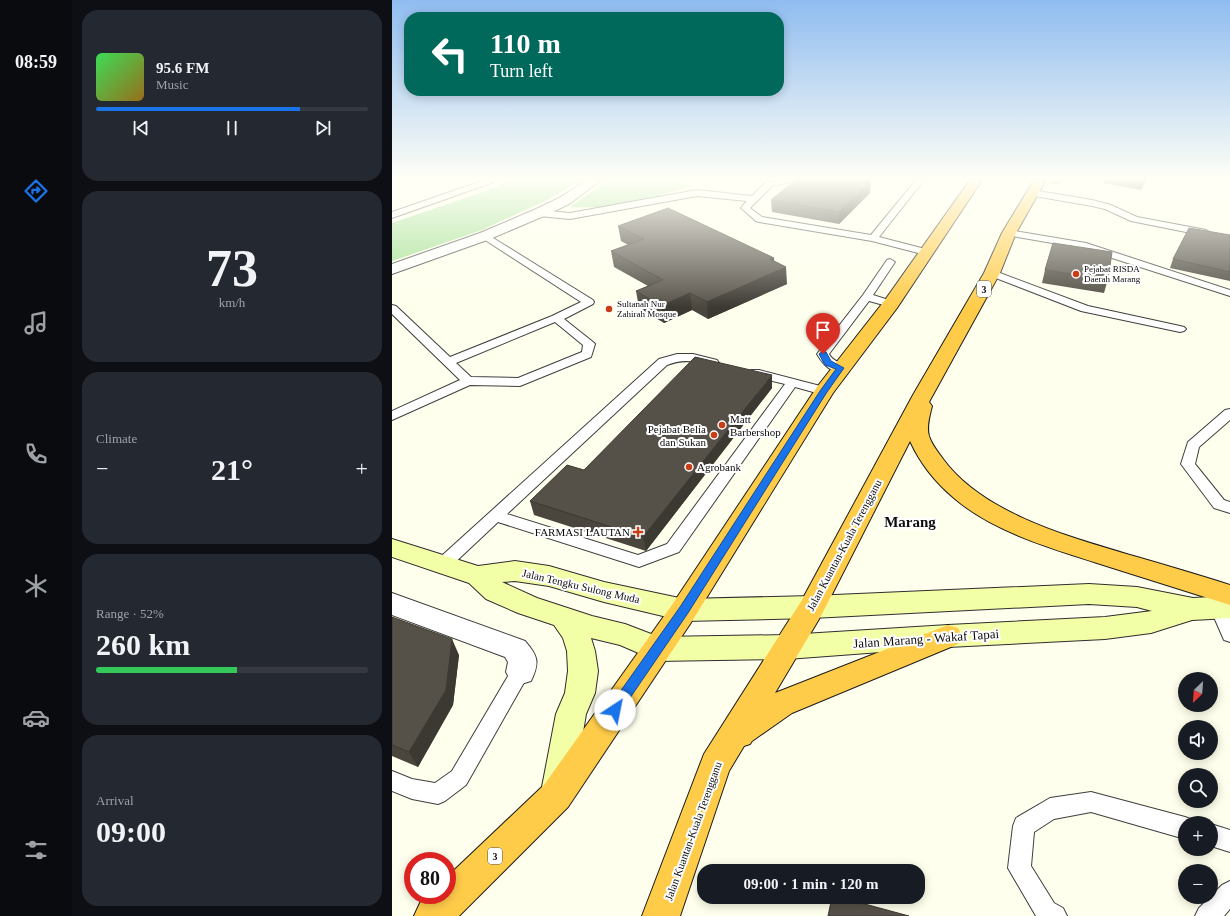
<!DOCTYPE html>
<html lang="en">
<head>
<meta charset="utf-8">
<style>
	:root { --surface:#171b24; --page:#242831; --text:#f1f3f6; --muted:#9ea1a6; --line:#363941; --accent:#1a73e8 }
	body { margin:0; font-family:"Times New Roman",serif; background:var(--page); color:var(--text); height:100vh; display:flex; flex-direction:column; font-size:15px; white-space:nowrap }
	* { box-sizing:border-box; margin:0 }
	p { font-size:13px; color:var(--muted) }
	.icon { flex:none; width:22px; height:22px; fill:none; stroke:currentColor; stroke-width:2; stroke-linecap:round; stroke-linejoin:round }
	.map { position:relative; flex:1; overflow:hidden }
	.details { display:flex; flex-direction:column; gap:10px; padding:10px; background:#0d0f14; width:320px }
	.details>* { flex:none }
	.banner { position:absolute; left:12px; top:12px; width:380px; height:84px; border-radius:16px; box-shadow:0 2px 10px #0003; background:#00695c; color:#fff; overflow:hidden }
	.needle { width:26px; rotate:205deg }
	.controls { position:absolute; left:786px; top:672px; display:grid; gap:8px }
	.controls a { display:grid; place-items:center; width:40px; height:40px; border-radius:50%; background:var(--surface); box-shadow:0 2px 10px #0003; font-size:20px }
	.speed { position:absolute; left:12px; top:852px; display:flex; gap:8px; font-size:20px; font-weight:700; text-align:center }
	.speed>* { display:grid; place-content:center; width:52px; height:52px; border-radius:50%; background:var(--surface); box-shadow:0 2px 10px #0003; line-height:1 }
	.speed .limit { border:6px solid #d22; background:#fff; color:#111 }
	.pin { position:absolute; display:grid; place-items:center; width:34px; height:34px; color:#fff; margin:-41px -17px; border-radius:50% 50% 50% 0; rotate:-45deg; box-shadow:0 0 4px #0007 }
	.pin .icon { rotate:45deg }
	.me { position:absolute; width:44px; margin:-22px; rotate:34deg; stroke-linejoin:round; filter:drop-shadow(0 0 3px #0008) }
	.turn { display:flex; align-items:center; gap:14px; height:84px; padding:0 20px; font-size:18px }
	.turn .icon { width:52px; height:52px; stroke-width:2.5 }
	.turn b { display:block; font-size:28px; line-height:34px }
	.big { font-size:30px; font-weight:700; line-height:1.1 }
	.details .widget { flex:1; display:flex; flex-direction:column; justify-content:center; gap:6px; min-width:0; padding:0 14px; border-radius:16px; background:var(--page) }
	.details .dial { align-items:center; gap:0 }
	.dial b { font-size:52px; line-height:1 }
	.song { display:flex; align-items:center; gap:12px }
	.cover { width:48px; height:48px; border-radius:6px; background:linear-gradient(135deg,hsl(130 70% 55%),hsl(40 70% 35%)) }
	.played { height:4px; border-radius:2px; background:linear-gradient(90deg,var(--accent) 75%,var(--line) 75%) }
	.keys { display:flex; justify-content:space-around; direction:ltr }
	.heat { display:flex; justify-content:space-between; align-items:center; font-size:22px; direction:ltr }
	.charge { height:6px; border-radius:3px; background:linear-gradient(90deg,#34c759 52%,var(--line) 0) }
	.trip { position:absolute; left:305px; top:864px; width:228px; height:40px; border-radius:16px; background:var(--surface); box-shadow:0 2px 10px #0003; font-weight:700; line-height:40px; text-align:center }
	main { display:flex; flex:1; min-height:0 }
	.dock { display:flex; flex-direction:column; width:72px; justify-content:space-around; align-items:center; background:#090b0e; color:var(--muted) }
	.dock .icon { width:28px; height:28px }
	.dock .active { color:var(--accent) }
	.dock b { font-size:18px; color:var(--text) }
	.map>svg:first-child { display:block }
	.forest { fill:#9fdf8f }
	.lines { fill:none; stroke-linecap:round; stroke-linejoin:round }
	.lane-casing { stroke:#3f3f3f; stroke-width:2 }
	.street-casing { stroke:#3f3f3f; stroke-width:2 }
	.secondary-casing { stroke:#2e2e2e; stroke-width:2 }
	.highway-casing { stroke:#1d1d1d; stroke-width:2 }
	.lane { fill:#fff; fill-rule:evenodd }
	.street { fill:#fff; fill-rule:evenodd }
	.secondary { fill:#f2ffa7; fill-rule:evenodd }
	.highway { fill:#ffcc4a; fill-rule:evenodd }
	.wall { fill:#4a463e }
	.shaded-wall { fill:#3c3932 }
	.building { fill:#565148; stroke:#3c3932 }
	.route { fill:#1a73e8; stroke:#114b97 }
	.poi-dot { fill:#c93d17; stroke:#fff; stroke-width:1.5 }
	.labels { text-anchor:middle; stroke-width:4; stroke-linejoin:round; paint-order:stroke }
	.far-poi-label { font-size:9px; fill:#0c0c0c; stroke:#fff; text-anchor:start }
	.shield { fill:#fff; stroke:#555; stroke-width:1 }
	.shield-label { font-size:10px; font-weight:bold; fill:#0c0c0c }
	.poi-label { font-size:11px; fill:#0c0c0c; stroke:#fff; text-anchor:start }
	.street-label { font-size:11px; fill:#0c0c0c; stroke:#fff }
	.near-street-label { font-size:13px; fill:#0c0c0c; stroke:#fff }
	.district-label { font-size:15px; font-weight:bold; fill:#0c0c0c; stroke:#fff }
</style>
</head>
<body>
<main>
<nav class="dock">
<b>08:59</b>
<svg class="icon active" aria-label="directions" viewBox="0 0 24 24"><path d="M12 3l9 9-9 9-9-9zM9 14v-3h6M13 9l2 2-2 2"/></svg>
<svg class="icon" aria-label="music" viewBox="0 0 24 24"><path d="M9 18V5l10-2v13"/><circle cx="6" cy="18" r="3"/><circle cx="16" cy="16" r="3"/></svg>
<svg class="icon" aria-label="phone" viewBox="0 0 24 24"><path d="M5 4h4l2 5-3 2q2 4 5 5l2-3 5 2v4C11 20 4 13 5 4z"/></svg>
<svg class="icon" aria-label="climate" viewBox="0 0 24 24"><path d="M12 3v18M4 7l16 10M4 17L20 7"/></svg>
<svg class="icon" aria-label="car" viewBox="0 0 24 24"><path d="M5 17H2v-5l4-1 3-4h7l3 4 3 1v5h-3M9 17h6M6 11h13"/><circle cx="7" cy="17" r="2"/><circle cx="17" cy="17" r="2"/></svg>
<svg class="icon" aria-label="filters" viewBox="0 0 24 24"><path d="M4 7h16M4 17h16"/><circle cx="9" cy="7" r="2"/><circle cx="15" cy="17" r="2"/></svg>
</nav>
<section class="details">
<div class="widget">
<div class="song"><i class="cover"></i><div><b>95.6 FM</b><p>Music</p></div></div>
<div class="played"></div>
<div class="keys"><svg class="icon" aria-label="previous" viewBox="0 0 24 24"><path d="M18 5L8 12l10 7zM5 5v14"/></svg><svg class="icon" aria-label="pause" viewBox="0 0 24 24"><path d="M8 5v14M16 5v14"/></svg><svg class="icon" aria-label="next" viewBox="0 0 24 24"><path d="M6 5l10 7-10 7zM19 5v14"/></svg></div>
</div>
<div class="widget dial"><b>73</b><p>km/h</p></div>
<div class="widget"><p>Climate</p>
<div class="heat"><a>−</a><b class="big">21°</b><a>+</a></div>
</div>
<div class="widget"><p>Range · 52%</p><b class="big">260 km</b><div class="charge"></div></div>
<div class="widget"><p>Arrival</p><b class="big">09:00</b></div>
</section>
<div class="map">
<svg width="838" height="916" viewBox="0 0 838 916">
	<rect width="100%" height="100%" fill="#feffec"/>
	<g class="forest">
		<path d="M120,180H190L155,200L90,230L0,261V223L97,190Z"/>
		<path d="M217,180H280L300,186C260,197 220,210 178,207Z"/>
	</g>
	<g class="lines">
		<g class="lane-casing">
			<g id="lane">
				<path d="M93,180H103L102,182L0,218V212Z"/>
				<path d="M386,180H399L398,182L380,186L358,208L370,217L479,235L524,180H532L487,237L537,250L539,252L534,255L480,241L367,222L364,221L349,208L355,201L305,196L178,219L147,216L143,213L147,210L178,213L305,190L360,196L374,182Z"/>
				<path d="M662,180H670L665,183H662Z"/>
				<path d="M640,190L700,200L719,205L745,217L814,230L819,233L814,236L739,221L713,209L700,206L637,195L636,193L637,191Z"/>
				<path d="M617,230L694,243L838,290V296L689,248L614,235L612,233Z"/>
				<path d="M93,233L201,300L202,302L201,304L172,319L201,342L203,344L199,357L128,386L78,385L0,420V411L68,380L0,314V305L4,306L58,357L160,316L189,302L90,238L88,236ZM163,322L191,345L190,352L126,378L79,377L64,363Z"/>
				<path d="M498,259L503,262L481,295L503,302L504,304L499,307L477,301L437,354C442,363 449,361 454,368L452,371C439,374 431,364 425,354L471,295L495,260Z"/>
				<path d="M600,270L696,306L788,326L792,327L794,329L792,331L788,332L689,311L596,275L595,273Z"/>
				<path d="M285,354H301L325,360L327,363L325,366C318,367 311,363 304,362C293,360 285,361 275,365L115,514L246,555L275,544L393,384L359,376L357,373L359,370H367L436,388L438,391L436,394L432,395L403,387L287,552L247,567L106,522L56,569L50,571L44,569L42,565L44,561L267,359Z"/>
				<path d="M838,409V420L807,447L803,464L832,500L838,502V513L822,508L789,464L796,442L833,410Z"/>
				<path d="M827,601L833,603L838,614V642L832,640L818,608L821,603Z"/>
				<path d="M129,664L136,666L138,672L74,785L53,801L46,804L20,799L0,791V771L20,779L43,783L60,771L122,666Z"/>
				<path d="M699,792L793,817L801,820L802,823H793V839L699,812L662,819L642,832L639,866L662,903L671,908L675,916H644L616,868L621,826L624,818L658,798Z"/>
				<path d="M819,824L838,830V852L819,846Z"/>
				<path d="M838,881V909L832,916H803L807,908L830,885Z"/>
			</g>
		</g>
		<g class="street-casing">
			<g id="street">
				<path d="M195,180H209L177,204L152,216L98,239L0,274V264L88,233L142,210L167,198Z"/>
				<path d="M0,593L133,641C146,656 148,662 139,681L129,684L119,681L114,672L116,662L113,657L0,615Z"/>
			</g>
		</g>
		<g class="secondary-casing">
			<path id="secondary" d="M0,539L86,566L123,561L157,566L212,582L292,599L420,596L697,584L745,587L801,598L838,596V618L800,620L759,633L713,639L556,647L395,659L265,661L228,645L199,638L203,651L206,671L203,693L194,714L182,787L178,798L166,803L154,798L150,787L164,714L173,693L176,671L175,651L171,638L162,625L126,613L94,599L77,583L0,557ZM123,581L157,586L212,602L292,621L420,618L697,604L745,607L760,611L713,617L556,625L395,635L267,637L233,624L200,616L145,598L110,582Z"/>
		</g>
		<g class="highway-casing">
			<g id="highway">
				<path d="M578,180H590L505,308L441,393L302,618L176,807L67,916H22L28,903L36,895H55V877L152,785L282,602L425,387L493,300Z"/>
				<path d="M642,180H654L624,233L608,273L537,402L540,406C538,415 534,426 537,436C540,445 546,452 551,459C592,515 681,538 745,557C776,566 807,575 838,585V605C794,591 749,577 705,563C658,548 600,531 562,498C543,482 528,463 518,441L430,614L383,693L556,625L566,628L570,636L566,644L400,713L360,741L358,744L352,746L337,771L288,916H250L312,754L410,600L521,395L592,273L610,233Z"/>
			</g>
		</g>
		<use href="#lane" class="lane"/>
		<use href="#street" class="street"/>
		<use href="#secondary" class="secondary"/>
		<use href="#highway" class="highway"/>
	</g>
	<g class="wall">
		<path d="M712,180H754L749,190L711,183Z"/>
		<path d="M478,193L447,224L380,212L379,200Z"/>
		<path d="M226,226L382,261L395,284L316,319L300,310L272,323L247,308L244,291L256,286L222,267L219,251L236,245L229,241Z"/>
		<path d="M838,235V281L778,268L781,259Z"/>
		<path d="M653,270L716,279L712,293L650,283Z"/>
		<path d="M380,388L254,551L142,515L138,501L192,470Z"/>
		<path d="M0,617L67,655L61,705L26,767L0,756Z"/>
	</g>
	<g class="shaded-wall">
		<path d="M752,180H754L749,190Z"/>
		<path d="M479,181L478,193L447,224V212Z"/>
		<path d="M382,258L383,272L394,267L395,284L316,319L315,302L378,259Z"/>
		<path d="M298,293L300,310L272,323L269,306Z"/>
		<path d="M380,375V388L254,551L251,537Z"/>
		<path d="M60,639L67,655L61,705L26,767L17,752Z"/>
	</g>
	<g class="building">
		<path d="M404,180H469L479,181L447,212L379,200Z"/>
		<path d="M276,208L382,258L378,259L394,267L315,302L298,293L269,306L244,291L271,280L219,251L252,239L226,226Z"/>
		<path d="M797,228L838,235V272L781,259Z"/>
		<path d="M661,243L720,252L716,279L653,270Z"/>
		<path d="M303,357L380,375L251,537L138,501L175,465L192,470Z"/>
		<path d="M0,617L60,639L54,690L17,752L0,745Z"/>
		<path d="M440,897H447L517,916H436Z"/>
	</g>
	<linearGradient id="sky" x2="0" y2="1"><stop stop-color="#8fbcf0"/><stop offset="0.58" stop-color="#fffff6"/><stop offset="1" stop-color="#fffff6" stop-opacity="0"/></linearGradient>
	<rect width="838" height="308" fill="url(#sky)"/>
	<path class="route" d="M431,351L434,352L439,361L452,368L435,392L296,613L227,714L223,716L218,714L217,710L218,706L288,607L428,391L444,369L433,365L427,354Z"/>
	<g class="poi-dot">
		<circle cx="684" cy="274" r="4"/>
		<circle cx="217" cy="309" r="4"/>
		<circle cx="330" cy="425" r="4"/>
		<circle cx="322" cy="435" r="4"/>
		<circle cx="297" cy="467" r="4"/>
		<path d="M244 526h4v4h4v4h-4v4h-4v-4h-4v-4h4z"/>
	</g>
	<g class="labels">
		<g class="far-poi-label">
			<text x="692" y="272">Pejabat RISDA<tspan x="692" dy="10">Daerah Marang</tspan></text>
			<text x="225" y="307">Sultanah Nur<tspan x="225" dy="10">Zahirah Mosque</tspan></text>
		</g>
		<g class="shield">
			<rect x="585" y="281" width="14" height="16" rx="3"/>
			<rect x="96" y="848" width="14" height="16" rx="3"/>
		</g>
		<g class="shield-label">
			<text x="592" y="293">3</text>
			<text x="103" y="860">3</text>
		</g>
		<g class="poi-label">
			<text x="338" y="423">Matt<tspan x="338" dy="13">Barbershop</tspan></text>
			<text x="314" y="433" text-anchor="end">Pejabat Belia<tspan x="314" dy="13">dan Sukan</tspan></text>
			<text x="305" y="471">Agrobank</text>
			<text x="238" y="536" text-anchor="end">FARMASI LAUTAN</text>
		</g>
		<g class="street-label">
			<text transform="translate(452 545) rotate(-62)" y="4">Jalan Kuantan-Kuala Terengganu</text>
			<text transform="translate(189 586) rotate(13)" y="4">Jalan Tengku Sulong Muda</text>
			<text transform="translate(301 831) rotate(-70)" y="4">Jalan Kuantan-Kuala Terengganu</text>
		</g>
		<g class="near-street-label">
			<text transform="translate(534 638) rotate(-4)" y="5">Jalan Marang - Wakaf Tapai</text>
		</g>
		<g class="district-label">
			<text x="518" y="527">Marang</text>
		</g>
	</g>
</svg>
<div class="controls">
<a><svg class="needle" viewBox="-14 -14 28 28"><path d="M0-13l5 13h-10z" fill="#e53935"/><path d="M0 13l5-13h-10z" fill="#9ea1a6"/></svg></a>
<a><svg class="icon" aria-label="sound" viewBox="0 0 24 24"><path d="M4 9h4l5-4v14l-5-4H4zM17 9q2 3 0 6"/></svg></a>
<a><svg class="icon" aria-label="search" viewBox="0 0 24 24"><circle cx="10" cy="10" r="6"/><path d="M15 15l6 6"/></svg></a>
<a>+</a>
<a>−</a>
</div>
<div class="speed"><div class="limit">80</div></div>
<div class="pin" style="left:431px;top:354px;background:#d93025"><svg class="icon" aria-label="arrive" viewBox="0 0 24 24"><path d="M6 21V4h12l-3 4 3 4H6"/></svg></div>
<svg class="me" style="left:223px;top:710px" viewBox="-20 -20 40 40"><circle r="19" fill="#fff"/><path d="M0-13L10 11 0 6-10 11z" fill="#1a73e8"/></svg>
<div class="trip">09:00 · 1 min · 120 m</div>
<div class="banner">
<div class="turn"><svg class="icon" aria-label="left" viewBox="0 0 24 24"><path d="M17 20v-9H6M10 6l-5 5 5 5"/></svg><div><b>110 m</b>Turn left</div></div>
</div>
</div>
</main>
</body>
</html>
